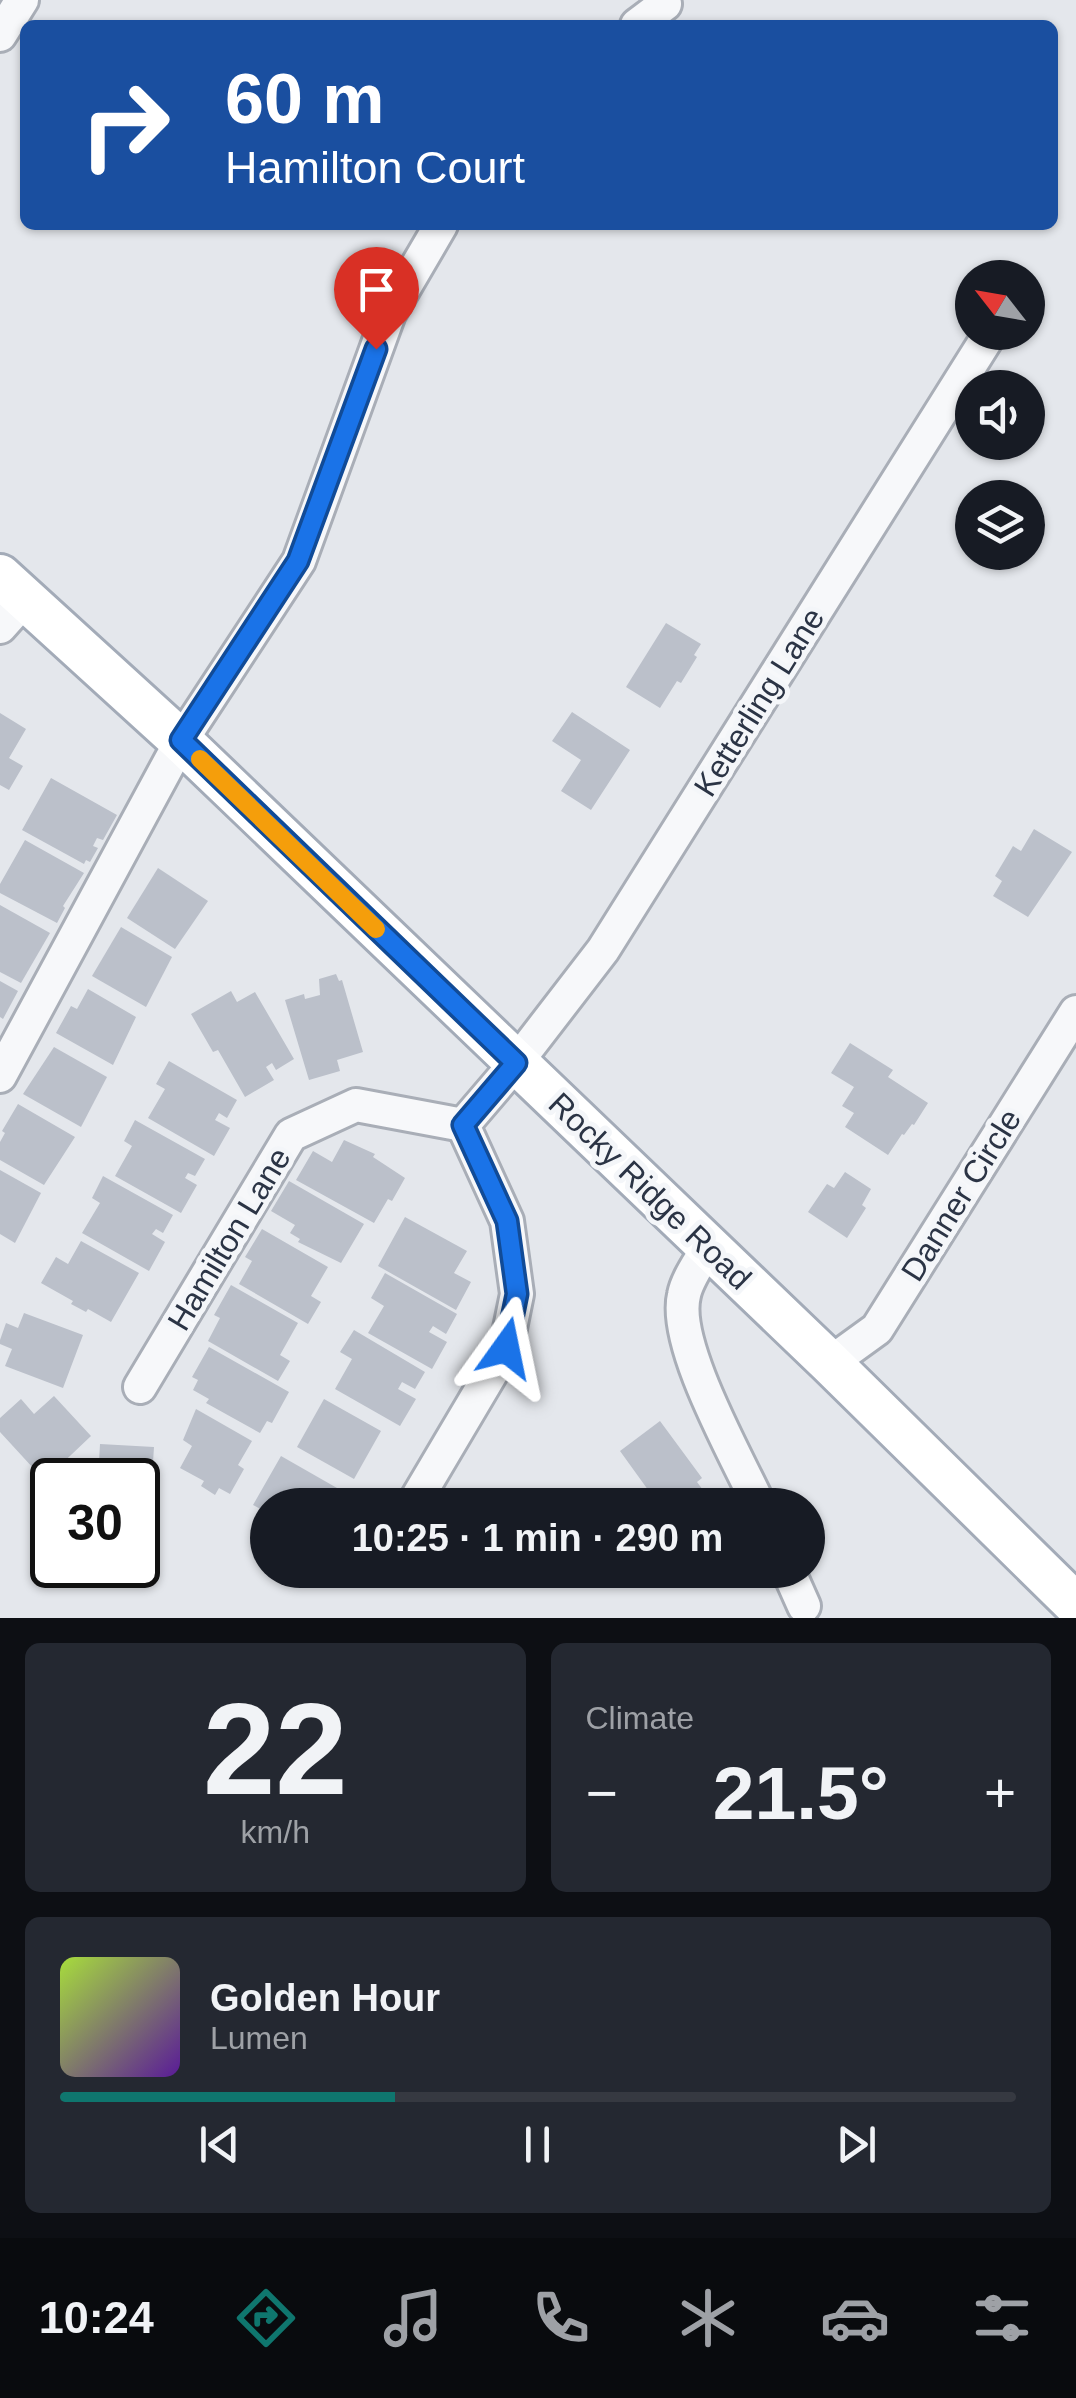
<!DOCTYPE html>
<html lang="en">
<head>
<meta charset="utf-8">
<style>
	:root { --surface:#171b24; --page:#242831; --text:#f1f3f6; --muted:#9ea1a6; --line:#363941; --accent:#0f766e }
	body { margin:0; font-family:Arial,sans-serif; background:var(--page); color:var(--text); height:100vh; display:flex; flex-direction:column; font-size:38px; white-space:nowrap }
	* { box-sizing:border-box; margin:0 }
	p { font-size:32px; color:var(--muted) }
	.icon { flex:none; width:55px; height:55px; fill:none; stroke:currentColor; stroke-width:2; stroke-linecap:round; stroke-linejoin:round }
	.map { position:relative; height:1618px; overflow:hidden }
	.details { display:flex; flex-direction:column; gap:25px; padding:25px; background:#0d0f14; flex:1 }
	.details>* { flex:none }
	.banner { position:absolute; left:20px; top:20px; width:1038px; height:210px; border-radius:15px; box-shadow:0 2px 8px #0004; background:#1a4fa0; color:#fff; overflow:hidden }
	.needle { width:65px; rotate:301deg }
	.tools { position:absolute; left:955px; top:260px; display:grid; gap:20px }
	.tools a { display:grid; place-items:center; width:90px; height:90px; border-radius:50%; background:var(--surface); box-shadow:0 2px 8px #0004; font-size:50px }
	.speed { position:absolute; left:30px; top:1458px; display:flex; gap:20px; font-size:50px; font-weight:700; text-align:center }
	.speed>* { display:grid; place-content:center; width:130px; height:130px; border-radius:50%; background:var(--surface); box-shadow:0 2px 8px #0004; line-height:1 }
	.speed .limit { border:5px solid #111; border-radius:15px; background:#fff; color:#111 }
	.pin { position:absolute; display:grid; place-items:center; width:85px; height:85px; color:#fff; margin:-102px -42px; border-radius:50% 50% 50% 0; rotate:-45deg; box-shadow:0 0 10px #0007 }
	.pin .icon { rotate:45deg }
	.me { position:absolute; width:110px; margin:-55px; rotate:12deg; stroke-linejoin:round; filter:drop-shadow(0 0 8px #0008) }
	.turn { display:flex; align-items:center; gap:35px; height:210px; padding:0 40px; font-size:45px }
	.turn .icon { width:130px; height:130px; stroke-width:2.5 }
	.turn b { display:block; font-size:70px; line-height:85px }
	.big { font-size:75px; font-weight:700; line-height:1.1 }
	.details .tile { flex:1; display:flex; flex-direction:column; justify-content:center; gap:15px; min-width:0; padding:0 35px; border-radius:15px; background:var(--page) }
	.details .dial { align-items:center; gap:0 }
	.dial b { font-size:130px; line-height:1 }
	.song { display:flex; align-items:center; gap:30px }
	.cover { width:120px; height:120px; border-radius:15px; background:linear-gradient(135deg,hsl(80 70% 55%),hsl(270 70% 35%)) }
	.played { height:10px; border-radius:5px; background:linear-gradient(90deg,var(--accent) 35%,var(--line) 35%) }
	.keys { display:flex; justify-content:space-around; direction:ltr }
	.heat { display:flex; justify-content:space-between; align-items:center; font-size:55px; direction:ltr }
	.details .tiles { flex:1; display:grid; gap:25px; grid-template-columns:1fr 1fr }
	.tile:last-child { grid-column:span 2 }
	.trip { position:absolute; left:250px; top:1488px; width:575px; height:100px; border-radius:50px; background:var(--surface); box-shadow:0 2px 8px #0004; font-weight:700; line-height:100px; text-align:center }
	.dock { display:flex; height:160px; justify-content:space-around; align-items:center; background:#090b0e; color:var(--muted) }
	.dock .icon { width:70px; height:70px }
	.dock .selected { color:var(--accent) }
	.dock b { font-size:45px; color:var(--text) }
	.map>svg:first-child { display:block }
	.building { fill:#bbc0ca }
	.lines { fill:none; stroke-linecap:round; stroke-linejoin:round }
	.minor-casing { stroke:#a9aeb7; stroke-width:38 }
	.major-casing { stroke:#a3abb8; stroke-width:48 }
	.minor { stroke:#f7f8fa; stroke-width:32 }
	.major { stroke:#fff; stroke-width:42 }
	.route-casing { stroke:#114b97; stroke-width:25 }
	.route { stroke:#1a73e8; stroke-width:18 }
	.slow { stroke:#f59e0b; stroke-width:18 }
	.labels { text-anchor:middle; stroke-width:10; stroke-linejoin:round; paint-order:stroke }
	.street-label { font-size:32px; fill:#2b3445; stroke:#f4f6f9 }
</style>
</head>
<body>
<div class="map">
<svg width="1076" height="1618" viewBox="0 0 1076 1618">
	<rect width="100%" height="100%" fill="#e4e7ec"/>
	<g class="building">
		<path d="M666,623L701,644L694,655L697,657L681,683L677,681L660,708L626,687Z"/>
		<path d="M572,712L630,750L591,810L561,791L581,760L552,741Z"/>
		<path d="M0,713L26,729L9,758L23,766L9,790L0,785Z"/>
		<path d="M51,778L117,815L103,840L97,838L93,846L98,848L90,862L86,860L84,864L22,830Z"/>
		<path d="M1034,829L1072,852L1028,917L993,896L1002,881L995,876L1013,846L1021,851Z"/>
		<path d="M25,840L84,873L63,906L65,908L57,923L0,893V884Z"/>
		<path d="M158,868L208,901L175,949L127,918Z"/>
		<path d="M0,905L50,933L21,983L0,972Z"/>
		<path d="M121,927L172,957L146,1007L92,976Z"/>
		<path d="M336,974L339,981L342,980L363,1052L337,1060L340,1071L309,1080L285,1000L304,994L305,999L320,995L319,979Z"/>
		<path d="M0,981L18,991L3,1019L0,1017Z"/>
		<path d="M88,989L136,1017L113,1065L56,1033L71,1006L77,1009Z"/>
		<path d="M231,991L237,1002L255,992L294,1059L276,1070L272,1063L266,1067L274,1080L245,1097L218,1050L213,1052L191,1014Z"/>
		<path d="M850,1043L893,1070L888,1077L928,1103L914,1125L912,1124L904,1135L902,1134L888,1155L845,1127L854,1113L842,1106L854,1087L831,1073Z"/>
		<path d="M54,1047L107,1077L81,1127L23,1094Z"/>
		<path d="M169,1061L237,1100L227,1118L219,1113L215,1120L230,1128L214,1156L148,1118L165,1089L156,1084Z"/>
		<path d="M18,1104L75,1137L44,1185L0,1160V1142L5,1133L2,1131Z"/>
		<path d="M135,1120L205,1159L195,1176L188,1173L185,1178L197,1185L181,1213L115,1176L132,1146L124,1141Z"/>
		<path d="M344,1140L375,1154L373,1157L405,1178L392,1201L388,1199L374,1223L296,1180L313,1151L332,1162Z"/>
		<path d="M0,1170L41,1193L15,1243L0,1234Z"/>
		<path d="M845,1172L871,1189L862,1205L866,1208L847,1238L808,1212L827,1184L834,1188Z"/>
		<path d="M103,1176L173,1215L163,1233L156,1229L152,1234L165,1242L149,1271L82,1233L100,1203L92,1198Z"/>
		<path d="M289,1181L364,1224L341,1263L298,1242L300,1239L290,1233L295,1225L271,1211Z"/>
		<path d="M405,1217L467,1251L454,1273L471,1282L456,1310L378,1266Z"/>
		<path d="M262,1229L328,1267L311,1296L321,1302L308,1324L239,1284L252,1261L245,1257Z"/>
		<path d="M81,1241L139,1273L111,1322L88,1309L86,1312L71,1304L73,1301L41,1283L56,1257L68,1264Z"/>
		<path d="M385,1273L457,1314L446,1334L433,1326L429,1332L447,1342L432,1369L368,1333L384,1306L371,1298Z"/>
		<path d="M231,1285L298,1323L280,1355L290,1361L278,1381L208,1341L220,1318L214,1315Z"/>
		<path d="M24,1313L83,1335L63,1388L5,1366L12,1349L0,1344V1340L6,1323L18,1328Z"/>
		<path d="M354,1330L425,1372L415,1389L402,1382L398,1389L416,1399L400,1426L335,1389L352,1359L340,1352Z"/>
		<path d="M209,1347L289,1392L272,1423L267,1421L260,1433L206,1403L209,1399L193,1390L198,1380L192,1377Z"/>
		<path d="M54,1396L91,1436L52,1473L42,1462L34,1469L0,1432V1418L21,1399L34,1414Z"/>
		<path d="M324,1399L381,1431L354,1479L297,1447Z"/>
		<path d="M196,1409L252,1441L238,1465L244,1469L230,1494L219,1488L215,1495L201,1486L204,1481L180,1468L192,1446L183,1440Z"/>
		<path d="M660,1421L702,1478L697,1482L714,1505H635L651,1494L620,1451Z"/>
		<path d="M100,1444L154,1447L150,1508H138V1480H98Z"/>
		<path d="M281,1456L344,1492L337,1505H268V1513L253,1505Z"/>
	</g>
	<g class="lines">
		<g class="minor-casing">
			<g id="minor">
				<path d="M637,25L665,4"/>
				<path d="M0,35L22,0"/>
				<path d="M0,627L25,599"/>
				<path d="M0,1076L181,741L299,561L389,314L441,225"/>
				<path d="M708,1247C700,1262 687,1279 684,1295C672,1344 737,1457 759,1505"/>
				<path d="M830,1363L877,1329L1076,1012"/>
				<path d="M140,1387L291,1135L356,1105L463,1125"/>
				<path d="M413,1505L506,1348L517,1294L507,1221L463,1125L516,1063L603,950L991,332"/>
				<path d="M788,1570L804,1606"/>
			</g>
		</g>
		<g class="major-casing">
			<path id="major" d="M0,576L181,741L830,1363L1076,1605"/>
		</g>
		<use href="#minor" class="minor"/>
		<use href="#major" class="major"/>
	</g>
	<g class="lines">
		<g class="route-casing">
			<path id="route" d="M376,349L298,561L181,740L516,1063L463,1125L507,1221L517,1294L506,1348"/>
		</g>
		<use href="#route" class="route"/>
		<path class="slow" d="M200,759L376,929"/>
	</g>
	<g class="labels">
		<g class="street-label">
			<text transform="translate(759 702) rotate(-58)" y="11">Ketterling Lane</text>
			<text transform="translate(650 1191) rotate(44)" y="11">Rocky Ridge Road</text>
			<text transform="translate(961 1195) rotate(-58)" y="11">Danner Circle</text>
			<text transform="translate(229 1239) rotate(-59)" y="11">Hamilton Lane</text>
		</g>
	</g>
</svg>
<div class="tools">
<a><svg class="needle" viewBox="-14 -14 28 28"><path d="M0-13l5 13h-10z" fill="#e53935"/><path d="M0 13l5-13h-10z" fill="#9ea1a6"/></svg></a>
<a><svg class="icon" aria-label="sound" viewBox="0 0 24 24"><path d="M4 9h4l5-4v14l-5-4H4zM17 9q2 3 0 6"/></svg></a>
<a><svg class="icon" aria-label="layers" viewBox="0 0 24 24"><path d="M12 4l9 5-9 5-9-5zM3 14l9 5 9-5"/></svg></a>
</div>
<div class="speed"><div class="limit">30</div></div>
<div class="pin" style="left:376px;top:349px;background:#d93025"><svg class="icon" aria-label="arrive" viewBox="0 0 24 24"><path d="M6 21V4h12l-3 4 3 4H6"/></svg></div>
<svg class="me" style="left:506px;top:1348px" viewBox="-20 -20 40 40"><path d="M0-17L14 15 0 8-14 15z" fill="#1a73e8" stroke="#fff" stroke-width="4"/></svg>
<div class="trip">10:25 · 1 min · 290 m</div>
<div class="banner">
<div class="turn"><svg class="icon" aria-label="right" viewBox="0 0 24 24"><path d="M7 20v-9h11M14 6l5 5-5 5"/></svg><div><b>60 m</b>Hamilton Court</div></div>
</div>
</div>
<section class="details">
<div class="tiles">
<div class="tile dial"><b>22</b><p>km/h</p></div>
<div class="tile"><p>Climate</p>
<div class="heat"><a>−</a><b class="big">21.5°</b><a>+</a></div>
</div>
<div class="tile">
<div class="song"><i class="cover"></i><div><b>Golden Hour</b><p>Lumen</p></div></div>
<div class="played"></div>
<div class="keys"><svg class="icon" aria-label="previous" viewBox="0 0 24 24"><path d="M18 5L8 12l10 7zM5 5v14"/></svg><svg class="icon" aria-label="pause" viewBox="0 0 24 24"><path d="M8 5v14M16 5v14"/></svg><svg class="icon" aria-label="next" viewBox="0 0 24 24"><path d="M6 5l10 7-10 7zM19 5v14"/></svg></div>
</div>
</div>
</section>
<nav class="dock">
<b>10:24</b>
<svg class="icon selected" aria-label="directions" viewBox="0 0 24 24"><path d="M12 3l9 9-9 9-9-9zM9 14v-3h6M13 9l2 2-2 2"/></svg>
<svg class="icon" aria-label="music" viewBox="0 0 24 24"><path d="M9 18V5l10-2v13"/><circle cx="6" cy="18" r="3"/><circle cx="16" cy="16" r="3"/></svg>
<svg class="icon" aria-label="phone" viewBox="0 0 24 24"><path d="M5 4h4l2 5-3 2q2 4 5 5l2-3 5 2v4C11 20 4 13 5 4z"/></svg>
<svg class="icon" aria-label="climate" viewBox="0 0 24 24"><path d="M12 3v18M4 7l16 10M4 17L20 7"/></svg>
<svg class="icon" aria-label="car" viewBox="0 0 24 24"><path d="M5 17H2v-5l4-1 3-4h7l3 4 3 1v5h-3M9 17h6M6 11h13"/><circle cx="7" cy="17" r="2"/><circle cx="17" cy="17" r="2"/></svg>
<svg class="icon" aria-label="filters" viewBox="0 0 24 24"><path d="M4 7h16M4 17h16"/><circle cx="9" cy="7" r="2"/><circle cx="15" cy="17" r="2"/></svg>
</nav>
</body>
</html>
